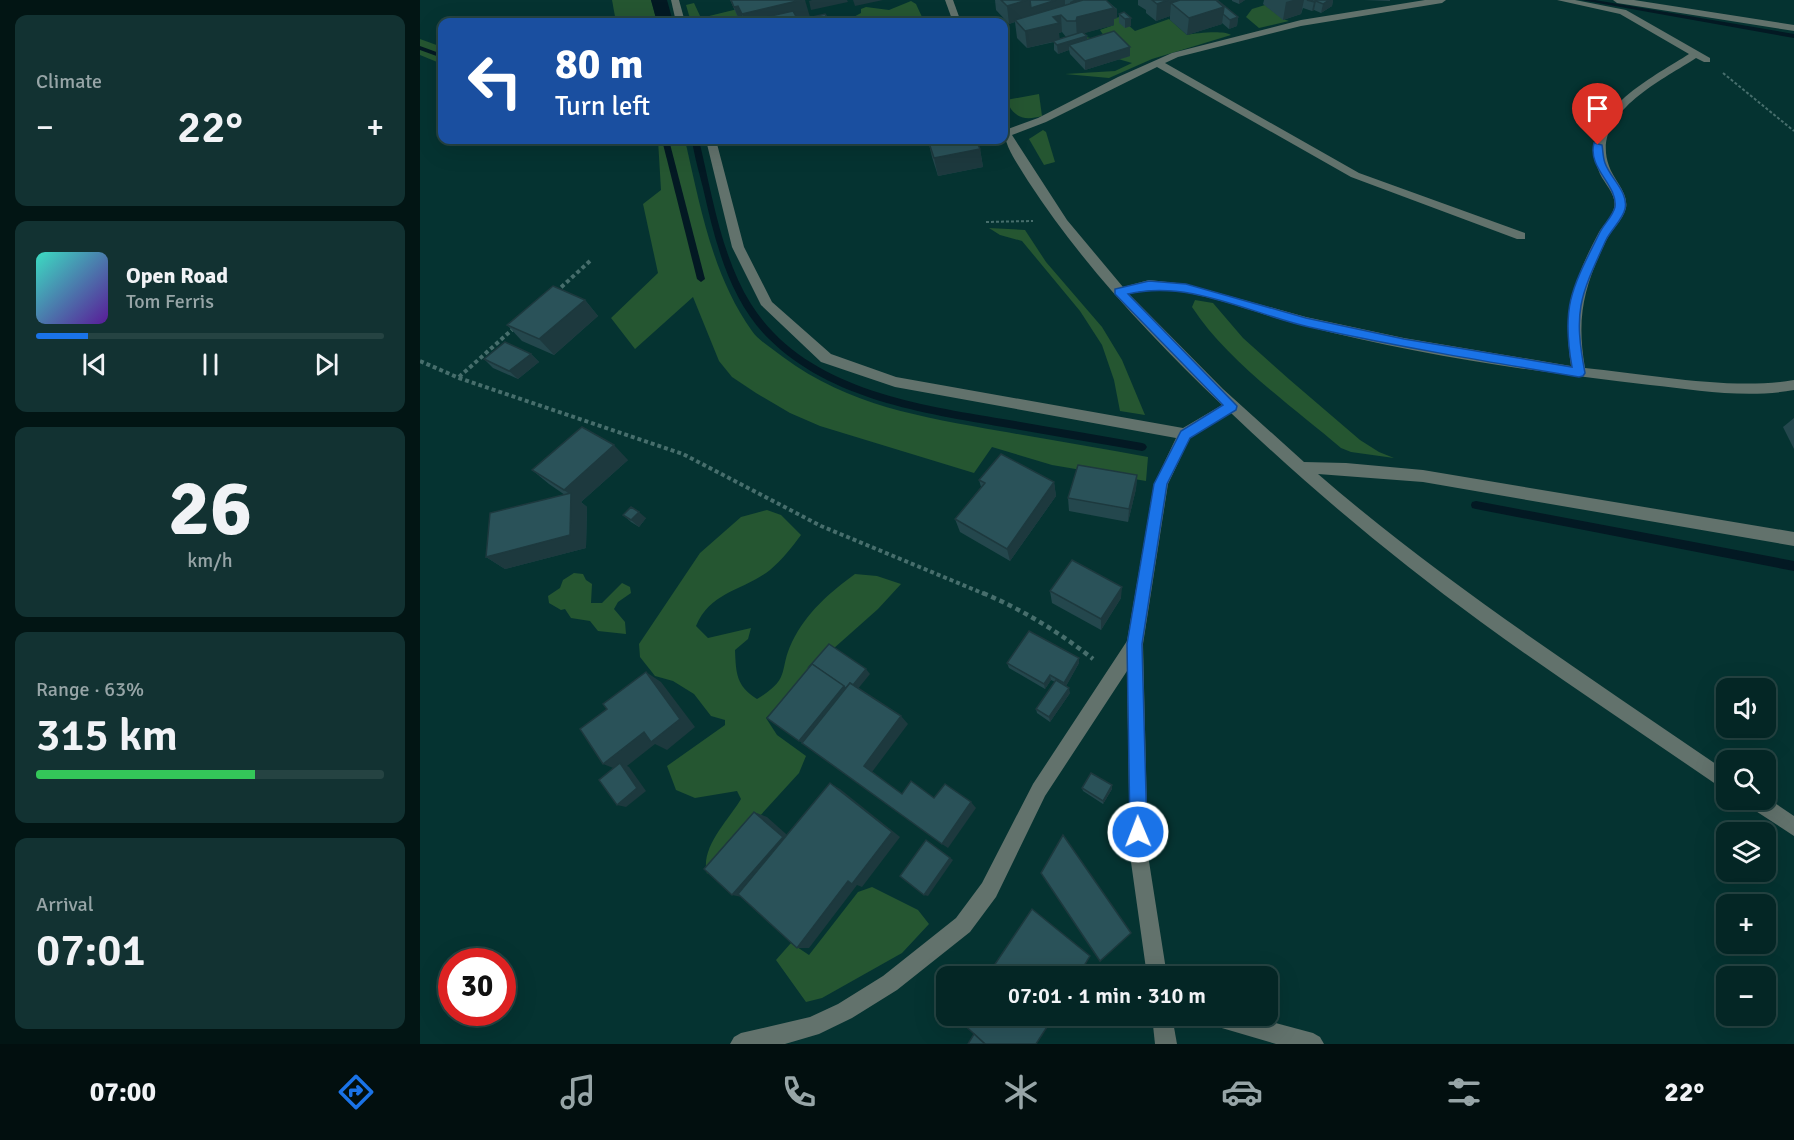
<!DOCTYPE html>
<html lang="en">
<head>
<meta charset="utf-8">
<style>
	:root { --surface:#042625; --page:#123232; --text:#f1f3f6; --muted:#97a5a7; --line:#254342; --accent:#1a73e8 }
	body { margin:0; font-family:Signika,sans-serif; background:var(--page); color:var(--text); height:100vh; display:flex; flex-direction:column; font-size:22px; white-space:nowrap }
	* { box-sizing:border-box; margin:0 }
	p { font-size:20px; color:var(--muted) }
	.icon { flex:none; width:33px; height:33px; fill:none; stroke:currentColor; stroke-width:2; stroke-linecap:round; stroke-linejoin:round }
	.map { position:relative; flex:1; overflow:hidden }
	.side { display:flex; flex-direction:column; gap:15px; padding:15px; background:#021514; width:420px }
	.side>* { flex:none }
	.banner { position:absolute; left:18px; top:18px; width:570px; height:126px; border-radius:12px; box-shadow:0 6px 24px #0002,0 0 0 2px var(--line); background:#1a4fa0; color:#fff; overflow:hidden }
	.buttons { position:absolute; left:1296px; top:678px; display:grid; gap:12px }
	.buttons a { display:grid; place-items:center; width:60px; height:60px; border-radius:12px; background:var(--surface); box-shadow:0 6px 24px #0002,0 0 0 2px var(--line); font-size:30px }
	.speed { position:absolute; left:18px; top:948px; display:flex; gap:12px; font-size:30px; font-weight:700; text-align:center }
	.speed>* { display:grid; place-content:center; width:78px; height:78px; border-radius:50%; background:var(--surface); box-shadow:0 6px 24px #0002,0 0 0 2px var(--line); line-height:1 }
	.speed .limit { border:9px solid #d22; background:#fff; color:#111 }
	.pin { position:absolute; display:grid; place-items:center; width:51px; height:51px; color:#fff; margin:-62px -26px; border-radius:50% 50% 50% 0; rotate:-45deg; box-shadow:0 0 6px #0007 }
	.pin .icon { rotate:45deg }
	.me { position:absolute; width:66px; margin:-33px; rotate:359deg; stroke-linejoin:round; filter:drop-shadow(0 0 4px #0008) }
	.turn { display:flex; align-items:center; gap:21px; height:126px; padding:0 18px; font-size:27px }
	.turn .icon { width:78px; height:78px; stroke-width:2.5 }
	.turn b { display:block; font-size:42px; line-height:51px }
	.big { font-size:45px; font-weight:600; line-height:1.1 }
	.side .tile { flex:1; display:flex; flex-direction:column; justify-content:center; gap:9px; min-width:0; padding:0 21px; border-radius:12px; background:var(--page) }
	.side .dial { align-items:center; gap:0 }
	.dial b { font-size:78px; line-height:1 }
	.song { display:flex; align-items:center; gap:18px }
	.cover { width:72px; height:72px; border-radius:9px; background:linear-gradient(135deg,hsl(170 70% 55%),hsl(270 70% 35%)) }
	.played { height:6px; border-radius:3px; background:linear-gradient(90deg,var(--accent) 15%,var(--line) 15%) }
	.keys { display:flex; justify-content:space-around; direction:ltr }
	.heat { display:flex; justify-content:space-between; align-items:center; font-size:33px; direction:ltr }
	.charge { height:9px; border-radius:4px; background:linear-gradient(90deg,#34c759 63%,var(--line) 0) }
	.trip { position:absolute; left:516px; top:966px; width:342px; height:60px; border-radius:12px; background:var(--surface); box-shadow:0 6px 24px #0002,0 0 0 2px var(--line); font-weight:600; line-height:60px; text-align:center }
	.tabs { display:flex; height:96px; justify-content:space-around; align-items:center; background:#020f0f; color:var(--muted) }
	.tabs .icon { width:42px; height:42px }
	.tabs .active { color:var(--accent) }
	.tabs b { font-size:27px; color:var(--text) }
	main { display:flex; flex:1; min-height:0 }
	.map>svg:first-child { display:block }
	.green { fill:#255631 }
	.water { fill:#031923 }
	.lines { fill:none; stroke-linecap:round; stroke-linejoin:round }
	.stream { fill:#031923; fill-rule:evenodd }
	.path-far2 { stroke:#476e6c; stroke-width:2; stroke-dasharray:3 2; stroke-linecap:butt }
	.path-far1 { stroke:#476e6c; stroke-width:4; stroke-dasharray:4 3; stroke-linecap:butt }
	.path { stroke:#476e6c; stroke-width:4.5; stroke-dasharray:5 4; stroke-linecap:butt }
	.minor { fill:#62726c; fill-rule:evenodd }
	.wall { fill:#24474d; fill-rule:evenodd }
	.shaded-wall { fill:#1d393e }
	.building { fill:#2a5259; stroke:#1d393e; stroke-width:1.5 }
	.route { fill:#1a73e8; stroke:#114b97; stroke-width:1.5 }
</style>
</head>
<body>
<main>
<section class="side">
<div class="tile"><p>Climate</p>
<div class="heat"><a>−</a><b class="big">22°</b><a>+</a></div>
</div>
<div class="tile">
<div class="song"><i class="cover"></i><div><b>Open Road</b><p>Tom Ferris</p></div></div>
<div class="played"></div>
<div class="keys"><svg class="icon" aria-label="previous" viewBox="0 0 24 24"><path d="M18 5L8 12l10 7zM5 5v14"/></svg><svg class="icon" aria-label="pause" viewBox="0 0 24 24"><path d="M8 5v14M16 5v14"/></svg><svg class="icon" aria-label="next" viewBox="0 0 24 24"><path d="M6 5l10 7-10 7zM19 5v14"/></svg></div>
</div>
<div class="tile dial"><b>26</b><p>km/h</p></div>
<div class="tile"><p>Range · 63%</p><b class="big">315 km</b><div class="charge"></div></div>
<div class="tile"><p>Arrival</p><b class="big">07:01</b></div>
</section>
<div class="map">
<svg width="1374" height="1044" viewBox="0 0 1374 1044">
	<rect width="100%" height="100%" fill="#053331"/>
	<g class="green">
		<path d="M192,0H231L237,22H196Z"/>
		<path d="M354,0C317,20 313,23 271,22L266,5L274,3L281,18Z"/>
		<path d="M491,1L496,4L502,17L477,22H411L430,19L441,13V9L446,7L469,10Z"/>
		<path d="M845,5L863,19L869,21L839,28L826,17L832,9Z"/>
		<path d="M699,17L715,31L749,19L767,35C776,33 804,30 811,35L732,59L689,78L645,74L695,71L712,63L698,59L709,55L663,41L666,37L675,39L684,36L680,30L694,25L693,19Z"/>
		<path d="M0,39L22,47V64L0,55Z"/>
		<path d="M619,94L622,116C604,121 594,118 586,100Z"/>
		<path d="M623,130L626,132L635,162L624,165L609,139Z"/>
		<path d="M238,140H265C280,205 292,275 332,331C339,341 353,349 363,357C429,406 502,417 580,431C630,440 679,448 728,457L726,481L632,465L572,447L554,473L400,426L370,413L336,393L312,377L299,361L273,297L215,349L191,318L238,273L223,204L241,190Z"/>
		<path d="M569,228L605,230L626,262L682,327L702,360L725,415L700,411L694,380L682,345L660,311L602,241L580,235Z"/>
		<path d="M775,300L793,303L823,338L870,380L940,440L959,452L974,458L931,452L921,448C872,406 807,361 772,307Z"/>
		<path d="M347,510L361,515L381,535C372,547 362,560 350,570C323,591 291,591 276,626L288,638L331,628L328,639L315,650C316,673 316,686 337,699C372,678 358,671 372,642C386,613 410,592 435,574L457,576L481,584L458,609L386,673L346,718L357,735L386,756L379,773L287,874C280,847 308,821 321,799L317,791L275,798L256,790L247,766L305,725V720L291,716L274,694L253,681L235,676L220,657L219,644L280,553L321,517Z"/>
		<path d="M154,573L163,574L166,580L172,584L171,603H182L202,583L210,587L211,593L198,602L194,609L205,622L206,634L178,631L170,621L151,618L145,609L141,610L129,603L128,596L140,588L143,580Z"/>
		<path d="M452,887L498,910L509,924L482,953L402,998L386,1002L356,960L371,943L389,955L438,892Z"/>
	</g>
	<path class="water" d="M231,0H247L253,22H237Z"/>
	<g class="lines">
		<g class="stream">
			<path d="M1161,0H1175L1374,34V38Z"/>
			<path d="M0,46L22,54V58L0,50Z"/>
			<path d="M242,140H249L285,279L281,282L277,279Z"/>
			<path d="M272,140H279C292,194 301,256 331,304C384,388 493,404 583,419C629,427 676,435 722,443L725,444L727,447L725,450L722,451C676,443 630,435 583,427C503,413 411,400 349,339C309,300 295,241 283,188C279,172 274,155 272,140Z"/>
			<path d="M1056,501L1374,561V571L1056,509L1052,508L1051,505L1052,502Z"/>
		</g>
		<g class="path-far2">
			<path d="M1303,73L1374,131"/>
			<path d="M566,222L613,221"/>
		</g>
		<g class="path-far1">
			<path d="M136,292L171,260"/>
			<path d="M0,361L39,378L263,454L401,526L567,595"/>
			<path d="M39,377L94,328"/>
		</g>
		<path class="path" d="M563,593C603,610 639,632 673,659"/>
		<g class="minor">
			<path d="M251,0H259L265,22H256Z"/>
			<path d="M525,0H533L541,22H533Z"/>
			<path d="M1005,0H1026L1022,3L881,26L758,57L745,63L939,173L1105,233V239H1097L931,177L737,67L626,122L592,135L647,220L703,287L729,280L766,284L886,317L984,338L1151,366C1143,314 1153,281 1178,234C1182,226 1190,220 1193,211C1199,197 1186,186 1180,174C1154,116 1230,79 1269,54L1200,14L1137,0H1155L1206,10L1290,58V62H1284L1276,58C1241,81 1170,114 1189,166C1193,179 1209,193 1206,208C1203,220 1192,229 1187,239C1164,286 1156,316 1165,368C1229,374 1312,391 1374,380V390C1326,399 1277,390 1230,385C1115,372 998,355 885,326C835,314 784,290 731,289C724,288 716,292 709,294L803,389L884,462L926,463L1003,470L1374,532V546L1003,482L898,474C1026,585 1167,675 1306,771V790L1300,787C1220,732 1139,679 1061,622C973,558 890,488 811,413L770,438L748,484L723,644L728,855L747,976H727L710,855L707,671L625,796L576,897L550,932L477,990L432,1018L399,1034L365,1044H310L314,1037L321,1033L390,1017L418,1004L463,976L536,918L562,883L613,784L707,641L734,484L756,438L475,387L401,362L341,305L312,247L286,140H296L324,247L352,302L411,354L476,377L763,428L802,405C730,336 662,264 608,181C598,164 584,147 584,128L588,129L618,118L698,77L752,53L881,20Z"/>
			<path d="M1193,0H1214L1374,25V31L1197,3Z"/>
			<path d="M1346,797L1374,816V836L1328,806L1325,800H1346Z"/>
			<path d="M732,1016H752L757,1044H735Z"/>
			<path d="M785,1016H830L893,1033L900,1037L904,1044H856L795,1026L788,1023Z"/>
		</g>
	</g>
	<g class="wall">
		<path d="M310,0L390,17L377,20L379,22H320Z"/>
		<path d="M575,0H686L697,9V18L694,19V25L664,33L667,40L710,47V56L665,70L650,54L649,50L638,54L634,50V42L607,48L597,38L595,22L589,24L576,10ZM642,32L646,37L639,39V33Z"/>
		<path d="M718,0H797L818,17L817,26L809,29L802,23V24L767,35L750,20V16L736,21L726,13V10L718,5Z"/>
		<path d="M812,0H825L819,4L812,1Z"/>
		<path d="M844,0H913L912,6L901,13L894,10L892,11L883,8L881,14L863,20L843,4Z"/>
		<path d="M944,0H970V1Z"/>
		<path d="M699,14L711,18V26L705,28L699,23Z"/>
		<path d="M508,140L560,149L563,167L518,176L512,157Z"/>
		<path d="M165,300L178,316L134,355L102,341L87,325Z"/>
		<path d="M111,354L119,362L98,379L73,368L64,359Z"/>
		<path d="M1374,418V449L1363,427Z"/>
		<path d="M208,460L161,502L167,507L166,548L85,569L66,557L145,495L129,484L112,470Z"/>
		<path d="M717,475L716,489L708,522L649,511L648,498Z"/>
		<path d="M559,480L634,482L636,496L590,561L540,532L535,519L561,487Z"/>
		<path d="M203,515L226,518L219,527L211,522Z"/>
		<path d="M630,591L701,598L681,630L632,603Z"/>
		<path d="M659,658V663L646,686L650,693L630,722L617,713L616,709L635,682L631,680L625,689L589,668L587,663Z"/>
		<path d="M692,785V789L683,804L663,791L662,788Z"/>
	</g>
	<g class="shaded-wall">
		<path d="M381,0H385L390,17L365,22H325L322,14Z"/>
		<path d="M392,0H427L428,2L391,10L389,1Z"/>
		<path d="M433,0H463L435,6Z"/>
		<path d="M607,0H645V6L595,20V22L589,24L587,6Z"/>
		<path d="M654,0H674L651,11L650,2Z"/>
		<path d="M748,0H783L751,3L750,16L736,21L737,4Z"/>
		<path d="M819,0H825L819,4Z"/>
		<path d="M873,0H884L881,14L863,20L866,2Z"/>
		<path d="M906,0H913L912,6L901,13L903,4Z"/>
		<path d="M896,1L894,10L892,11L894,2Z"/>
		<path d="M318,6L325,22H320L314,7Z"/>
		<path d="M804,7L802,24L767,35L769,18Z"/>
		<path d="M694,8L697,9V18L694,19V25L658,35L657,39L656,21L657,17Z"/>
		<path d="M641,15L642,32L639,33L640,40L607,48L605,31L633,17Z"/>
		<path d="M818,17L817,26L809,29L810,20Z"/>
		<path d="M711,18V26L705,28V19Z"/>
		<path d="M667,36V45H649V50L638,54L637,45Z"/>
		<path d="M710,47V56L665,70V61Z"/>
		<path d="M560,149L563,167L518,176L514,158Z"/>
		<path d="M165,300L178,316L134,355L119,339Z"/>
		<path d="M111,354L119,362L98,379L89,371Z"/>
		<path d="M194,445L208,460L161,502L167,507L166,548L85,569L66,557L151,495L144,490Z"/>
		<path d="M717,475L716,489L708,522L709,509Z"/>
		<path d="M634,482L636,496L590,561L587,549Z"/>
		<path d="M219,512L226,518L219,527L211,520Z"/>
		<path d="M702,587L701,598L681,630V619Z"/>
		<path d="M659,658V663L645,688L644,683Z"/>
		<path d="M446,669L450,674L390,748L379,741L424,686Z"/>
		<path d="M226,672L241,682L275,727L247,750L235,744L207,766L209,767L226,791L206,807L197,805L201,771L183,764Z"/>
		<path d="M630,675L631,680L625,689L624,684Z"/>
		<path d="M649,688L650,693L630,722L629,717Z"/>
		<path d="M481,716L488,724L452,772L444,766Z"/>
		<path d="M410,783L420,789L480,837L442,887L437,885L389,948H377Z"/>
		<path d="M692,785V789L683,804V801Z"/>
		<path d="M551,802L556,808L528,848L522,844Z"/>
		<path d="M334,812L347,817L375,842L327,898L312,895Z"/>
		<path d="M509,842L533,860L508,896L504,895Z"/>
	</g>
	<g class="building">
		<path d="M311,0H381L322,14L318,6L314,7Z"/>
		<path d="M581,0H607L587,6Z"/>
		<path d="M610,0H636L611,8Z"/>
		<path d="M663,0H686L694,8L657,17L656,21H647L641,15L633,17L639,23L605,31L595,20Z"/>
		<path d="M732,0H748L737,4Z"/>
		<path d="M760,0H796L804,7L769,18L751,3Z"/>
		<path d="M796,0H797L818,17L810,20L803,14L804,7Z"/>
		<path d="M887,0H909L903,4L896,1L894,2Z"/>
		<path d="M373,11L379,22H324Z"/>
		<path d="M704,12L711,18L705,19L699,14Z"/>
		<path d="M405,14L410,22H386L384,19Z"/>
		<path d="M304,20L312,21L311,22H302Z"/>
		<path d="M694,31L710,47L665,61L649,45Z"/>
		<path d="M662,32L667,36L637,45L633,41Z"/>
		<path d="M508,140H556L560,149L514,158Z"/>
		<path d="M133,286L165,300L119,339L87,325Z"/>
		<path d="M85,342L111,354L89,371L64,359Z"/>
		<path d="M162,427L194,445L144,490L112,470Z"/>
		<path d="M581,454L634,482L587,549L535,519L565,483L559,480Z"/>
		<path d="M658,465L717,475L709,509L648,498Z"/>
		<path d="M151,493L150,535L66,557L70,513Z"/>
		<path d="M211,507L219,512L211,520L203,515Z"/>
		<path d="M652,560L702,587L681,619L630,591Z"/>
		<path d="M609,631L659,658L644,683L630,675L624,684L587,663Z"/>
		<path d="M409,644L446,669L433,685L430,683L426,688L392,664L388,668Z"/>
		<path d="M392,664L424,686L379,741L347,718Z"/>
		<path d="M226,672L260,719L231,742L224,732L183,764L160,729L187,709L183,704Z"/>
		<path d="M636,680L649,688L629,717L616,709Z"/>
		<path d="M430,683L481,716L444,766L482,794L491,781L514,798L525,784L551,802L522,844L382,743Z"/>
		<path d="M200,763L217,788L197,805L179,780Z"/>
		<path d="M671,773L692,785L683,801L662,788Z"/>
		<path d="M410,783L472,832L432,884L428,881L377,948L318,894Z"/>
		<path d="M334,812L363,837L312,895L284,869Z"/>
		<path d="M643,835L711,933L680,961L621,873Z"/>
		<path d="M506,840L530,858L504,895L480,876Z"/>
		<path d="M612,909L670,956L658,976H567Z"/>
		<path d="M541,1016H634L616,1044H565L538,1019Z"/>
		<path d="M554,1034L565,1044H548Z"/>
	</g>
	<path class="route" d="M1174,143L1182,145C1183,151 1183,158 1185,163C1190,178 1209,192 1205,209C1203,219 1191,230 1186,240C1160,297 1153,310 1165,373L1163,376L1159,377C1069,362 979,347 889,327C831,314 769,279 708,294L817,406L816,410L770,438L747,484L722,644L727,832L724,838L718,840L712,838L710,832L707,644L734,484L761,431L803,405L695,294V289L729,281L766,284L886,318L984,339L1152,367C1141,306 1152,288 1179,234C1183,225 1193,216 1195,207C1198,185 1167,168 1174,143Z"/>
</svg>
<div class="buttons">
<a><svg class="icon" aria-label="sound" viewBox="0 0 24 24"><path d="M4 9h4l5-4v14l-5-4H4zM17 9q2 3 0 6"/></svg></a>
<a><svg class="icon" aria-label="search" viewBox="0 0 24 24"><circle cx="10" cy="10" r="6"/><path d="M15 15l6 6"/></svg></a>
<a><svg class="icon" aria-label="layers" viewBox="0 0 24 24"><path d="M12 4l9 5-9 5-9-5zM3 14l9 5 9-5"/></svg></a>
<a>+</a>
<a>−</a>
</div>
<div class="speed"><div class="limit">30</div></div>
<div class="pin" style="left:1178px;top:145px;background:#d93025"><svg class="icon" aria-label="arrive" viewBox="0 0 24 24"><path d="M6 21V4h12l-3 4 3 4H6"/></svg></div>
<svg class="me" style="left:718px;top:832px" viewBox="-20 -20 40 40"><circle r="17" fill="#1a73e8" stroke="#fff" stroke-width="3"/><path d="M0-11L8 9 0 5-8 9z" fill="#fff"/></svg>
<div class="trip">07:01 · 1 min · 310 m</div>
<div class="banner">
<div class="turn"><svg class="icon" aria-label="left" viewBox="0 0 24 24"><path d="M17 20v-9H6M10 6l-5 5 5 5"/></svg><div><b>80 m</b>Turn left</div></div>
</div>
</div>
</main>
<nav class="tabs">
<b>07:00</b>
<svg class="icon active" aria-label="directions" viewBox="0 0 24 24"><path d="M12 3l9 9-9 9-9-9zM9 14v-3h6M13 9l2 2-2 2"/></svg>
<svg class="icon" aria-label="music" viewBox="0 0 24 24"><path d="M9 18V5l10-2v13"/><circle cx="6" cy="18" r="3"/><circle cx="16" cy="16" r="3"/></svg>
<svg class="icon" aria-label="phone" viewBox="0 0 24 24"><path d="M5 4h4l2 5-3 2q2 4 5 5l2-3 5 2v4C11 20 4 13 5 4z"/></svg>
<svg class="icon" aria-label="climate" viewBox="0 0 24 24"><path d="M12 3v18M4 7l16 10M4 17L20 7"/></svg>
<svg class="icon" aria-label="car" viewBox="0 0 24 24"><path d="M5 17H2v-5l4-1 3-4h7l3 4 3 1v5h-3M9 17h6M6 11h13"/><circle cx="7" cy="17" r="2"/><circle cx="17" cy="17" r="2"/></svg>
<svg class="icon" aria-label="filters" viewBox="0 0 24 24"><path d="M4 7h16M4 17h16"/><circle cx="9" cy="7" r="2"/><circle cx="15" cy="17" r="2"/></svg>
<b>22°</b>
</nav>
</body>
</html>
